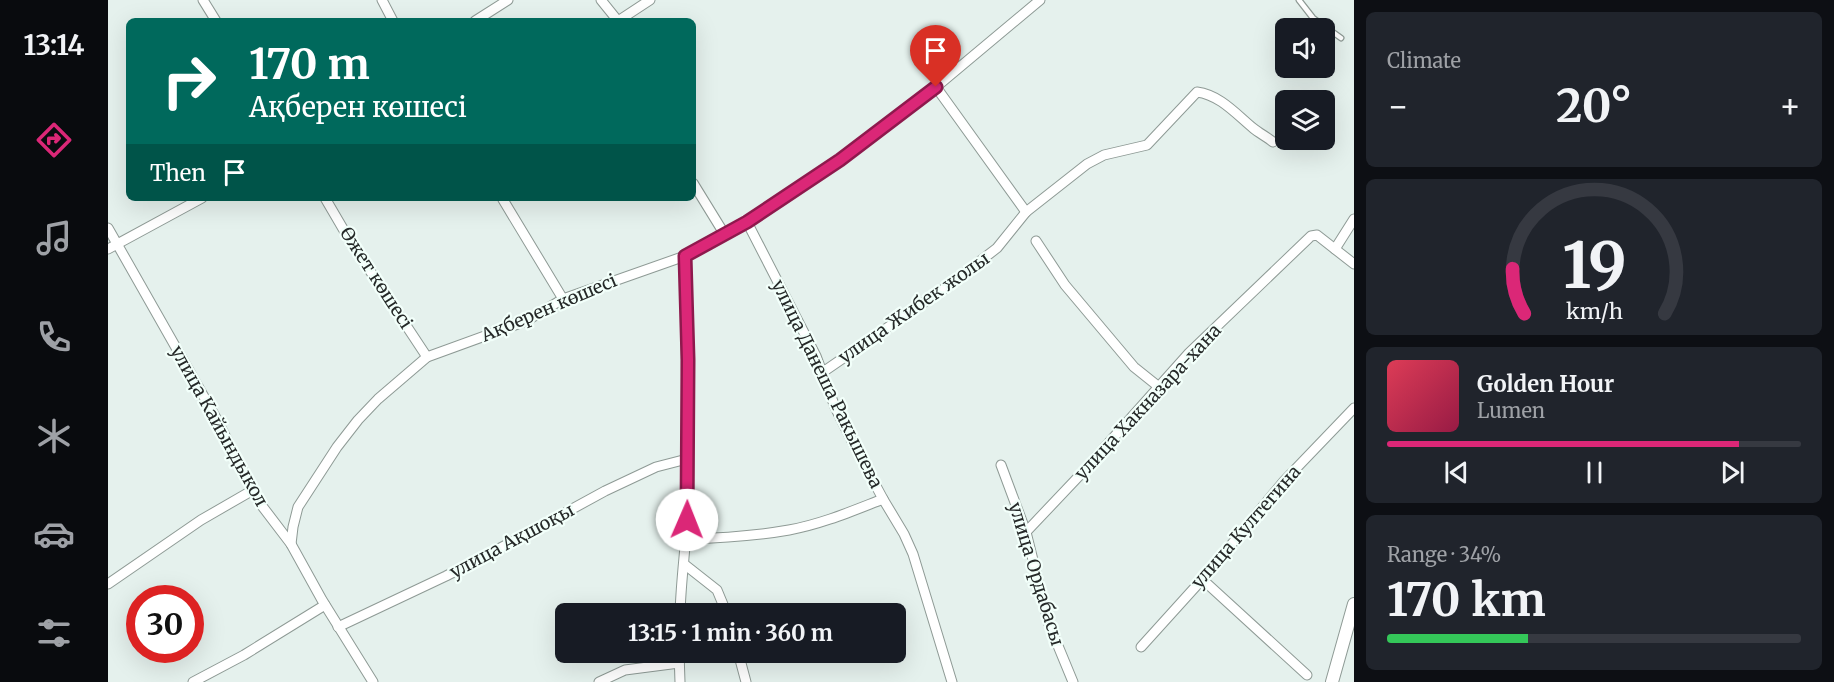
<!DOCTYPE html>
<html lang="en">
<head>
<meta charset="utf-8">
<style>
	:root { --surface:#171b24; --page:#20242c; --text:#f1f3f6; --muted:#9ea1a6; --line:#363941; --accent:#db2777 }
	body { margin:0; font-family:Merriweather,serif; background:var(--page); color:var(--text); height:100vh; display:flex; flex-direction:column; font-size:22px; white-space:nowrap }
	* { box-sizing:border-box; margin:0 }
	p { font-size:20px; color:var(--muted) }
	.icon { flex:none; width:33px; height:33px; fill:none; stroke:currentColor; stroke-width:2; stroke-linecap:round; stroke-linejoin:round }
	.map { position:relative; flex:1; overflow:hidden }
	.side { display:flex; flex-direction:column; gap:12px; padding:12px; background:#0d0f14; width:480px }
	.side>* { flex:none }
	.banner { position:absolute; left:18px; top:18px; width:570px; height:183px; border-radius:9px; box-shadow:0 6px 24px #0002; background:#00695c; color:#fff; overflow:hidden }
	.fabs { position:absolute; left:1167px; top:18px; display:grid; gap:12px }
	.fabs a { display:grid; place-items:center; width:60px; height:60px; border-radius:9px; background:var(--surface); box-shadow:0 6px 24px #0002; font-size:30px }
	.speed { position:absolute; left:18px; top:585px; display:flex; gap:12px; font-size:30px; font-weight:700; text-align:center }
	.speed>* { display:grid; place-content:center; width:78px; height:78px; border-radius:50%; background:var(--surface); box-shadow:0 6px 24px #0002; line-height:1 }
	.speed .limit { border:9px solid #d22; background:#fff; color:#111 }
	.pin { position:absolute; display:grid; place-items:center; width:51px; height:51px; color:#fff; margin:-62px -26px; border-radius:50% 50% 50% 0; rotate:-45deg; box-shadow:0 0 6px #0007 }
	.pin .icon { rotate:45deg }
	.me { position:absolute; width:66px; margin:-33px; rotate:1deg; stroke-linejoin:round; filter:drop-shadow(0 0 4px #0008) }
	.turn { display:flex; align-items:center; gap:21px; height:126px; padding:0 24px; font-size:27px }
	.turn .icon { width:78px; height:78px; stroke-width:2.5 }
	.turn b { display:block; font-size:42px; line-height:51px }
	.then { display:flex; align-items:center; height:57px; padding:0 24px; background:#0003; gap:12px; font-size:22px }
	.big { font-size:45px; font-weight:700; line-height:1.1 }
	.side .tile { flex:1; display:flex; flex-direction:column; justify-content:center; gap:9px; min-width:0; padding:0 21px; border-radius:9px; background:var(--page) }
	.side .dial { align-items:center; gap:0 }
	.dial svg { height:156px; overflow:visible; fill:none; stroke:var(--line); stroke-width:7; stroke-linecap:round; text-anchor:middle }
	.dial text { fill:var(--text); stroke:none }
	.song { display:flex; align-items:center; gap:18px }
	.cover { width:72px; height:72px; border-radius:9px; background:linear-gradient(135deg,hsl(350 70% 55%),hsl(340 70% 35%)) }
	.played { height:6px; border-radius:3px; background:linear-gradient(90deg,var(--accent) 85%,var(--line) 85%) }
	.keys { display:flex; justify-content:space-around; direction:ltr }
	.heat { display:flex; justify-content:space-between; align-items:center; font-size:33px; direction:ltr }
	.charge { height:9px; border-radius:4px; background:linear-gradient(90deg,#34c759 34%,var(--line) 0) }
	.trip { position:absolute; left:447px; top:603px; width:351px; height:60px; border-radius:9px; background:var(--surface); box-shadow:0 6px 24px #0002; font-weight:700; line-height:60px; text-align:center }
	main { display:flex; flex:1; min-height:0 }
	.tab-bar { display:flex; flex-direction:column; width:108px; justify-content:space-around; align-items:center; background:#090b0e; color:var(--muted) }
	.tab-bar .icon { width:42px; height:42px }
	.tab-bar .selected { color:var(--accent) }
	.tab-bar b { font-size:27px; color:var(--text) }
	.map>svg:first-child { display:block }
	.lines { fill:none; stroke-linecap:round; stroke-linejoin:round }
	.service-casing { stroke:#8e9a95; stroke-width:7 }
	.minor-casing { stroke:#8e9a95; stroke-width:11 }
	.tertiary-casing { stroke:#8e9a95; stroke-width:14 }
	.service { stroke:#fff; stroke-width:4.5 }
	.minor { stroke:#fff; stroke-width:9 }
	.tertiary { stroke:#fff; stroke-width:12 }
	.route-casing { stroke:#8e194d; stroke-width:15 }
	.route { stroke:#db2777; stroke-width:10 }
	.labels { text-anchor:middle; stroke-width:4.5; stroke-linejoin:round; paint-order:stroke }
	.street-label { font-size:18px; fill:#252928; stroke:#f2fffa }
</style>
</head>
<body>
<main>
<nav class="tab-bar">
<b>13:14</b>
<svg class="icon selected" aria-label="directions" viewBox="0 0 24 24"><path d="M12 3l9 9-9 9-9-9zM9 14v-3h6M13 9l2 2-2 2"/></svg>
<svg class="icon" aria-label="music" viewBox="0 0 24 24"><path d="M9 18V5l10-2v13"/><circle cx="6" cy="18" r="3"/><circle cx="16" cy="16" r="3"/></svg>
<svg class="icon" aria-label="phone" viewBox="0 0 24 24"><path d="M5 4h4l2 5-3 2q2 4 5 5l2-3 5 2v4C11 20 4 13 5 4z"/></svg>
<svg class="icon" aria-label="climate" viewBox="0 0 24 24"><path d="M12 3v18M4 7l16 10M4 17L20 7"/></svg>
<svg class="icon" aria-label="car" viewBox="0 0 24 24"><path d="M5 17H2v-5l4-1 3-4h7l3 4 3 1v5h-3M9 17h6M6 11h13"/><circle cx="7" cy="17" r="2"/><circle cx="17" cy="17" r="2"/></svg>
<svg class="icon" aria-label="filters" viewBox="0 0 24 24"><path d="M4 7h16M4 17h16"/><circle cx="9" cy="7" r="2"/><circle cx="15" cy="17" r="2"/></svg>
</nav>
<div class="map">
<svg width="1246" height="682" viewBox="0 0 1246 682">
	<rect width="100%" height="100%" fill="#e5f1ed"/>
	<g class="lines">
		<g class="service-casing">
			<path id="service" d="M1191,0L1205,18L1233,38"/>
		</g>
		<g class="minor-casing">
			<g id="minor">
				<path d="M95,0L108,21"/>
				<path d="M274,0L285,21"/>
				<path d="M493,0L510,21"/>
				<path d="M367,21L400,0"/>
				<path d="M510,21L542,0"/>
				<path d="M828,87L918,212"/>
				<path d="M585,183L617,235"/>
				<path d="M217,198L241,239L319,357"/>
				<path d="M394,198L455,299"/>
				<path d="M639,222L708,356L727,407L747,447L775,499L796,534L805,554L844,682"/>
				<path d="M0,228L108,418L151,502L183,544L214,600L265,682"/>
				<path d="M928,241L957,285L1026,367L1051,387"/>
				<path d="M0,249L94,198"/>
				<path d="M1227,249L1246,219"/>
				<path d="M715,372L837,288L889,248L918,212L979,164L996,155L1039,145L1089,92C1112,95 1128,114 1145,128C1151,133 1159,137 1165,142"/>
				<path d="M893,465L918,532L941,624L965,682"/>
				<path d="M918,532L972,475L1081,353L1203,236L1209,235L1246,264"/>
				<path d="M579,539C613,538 647,536 681,530C714,524 744,511 775,499"/>
				<path d="M183,544L185,527L190,507L229,447L250,420L270,399L319,357L418,321L455,299L577,256L639,222L732,160L828,87L932,0"/>
				<path d="M576,564L609,590L619,614"/>
				<path d="M1094,579L1199,675"/>
				<path d="M0,584L93,520L145,490"/>
				<path d="M572,614C573,576 579,539 580,501L577,256"/>
				<path d="M230,627L338,576L400,544L497,491L548,467L579,459"/>
				<path d="M1033,647L1099,574L1176,481L1246,408"/>
				<path d="M571,652L572,682"/>
				<path d="M630,652L638,682"/>
				<path d="M85,682L136,655L217,605"/>
				<path d="M491,682L517,670L571,663"/>
			</g>
		</g>
		<g class="tertiary-casing">
			<path id="tertiary" d="M1224,682L1246,604"/>
		</g>
		<use href="#service" class="service"/>
		<use href="#minor" class="minor"/>
		<use href="#tertiary" class="tertiary"/>
	</g>
	<g class="lines">
		<g class="route-casing">
			<path id="route" d="M579,520L580,360L577,256L639,222L732,160L828,87"/>
		</g>
		<use href="#route" class="route"/>
	</g>
	<g class="labels">
		<g class="street-label">
			<text transform="translate(268 278) rotate(57)" y="6">Өжет көшесі</text>
			<text transform="translate(441 308) rotate(-23)" y="6">Ақберен көшесі</text>
			<text transform="translate(806 308) rotate(-35)" y="6">улица Жибек жолы</text>
			<text transform="translate(719 384) rotate(64)" y="6">улица Данеша Ракышева</text>
			<text transform="translate(1040 402) rotate(-47)" y="6">улица Хакназара-хана</text>
			<text transform="translate(111 426) rotate(61)" y="6">улица Кайындыкол</text>
			<text transform="translate(1138 527) rotate(-49)" y="6">улица Култегина</text>
			<text transform="translate(404 541) rotate(-28)" y="6">улица Ақшоқы</text>
			<text transform="translate(928 574) rotate(73)" y="6">улица Ордабасы</text>
		</g>
	</g>
</svg>
<div class="fabs">
<a><svg class="icon" aria-label="sound" viewBox="0 0 24 24"><path d="M4 9h4l5-4v14l-5-4H4zM17 9q2 3 0 6"/></svg></a>
<a><svg class="icon" aria-label="layers" viewBox="0 0 24 24"><path d="M12 4l9 5-9 5-9-5zM3 14l9 5 9-5"/></svg></a>
</div>
<div class="speed"><div class="limit">30</div></div>
<div class="pin" style="left:828px;top:87px;background:#d93025"><svg class="icon" aria-label="arrive" viewBox="0 0 24 24"><path d="M6 21V4h12l-3 4 3 4H6"/></svg></div>
<svg class="me" style="left:579px;top:520px" viewBox="-20 -20 40 40"><circle r="19" fill="#fff"/><path d="M0-13L10 11 0 6-10 11z" fill="#db2777"/></svg>
<div class="trip">13:15 · 1 min · 360 m</div>
<div class="banner">
<div class="turn"><svg class="icon" aria-label="right" viewBox="0 0 24 24"><path d="M7 20v-9h11M14 6l5 5-5 5"/></svg><div><b>170 m</b>Ақберен көшесі</div></div>
<div class="then">Then<svg class="icon" aria-label="arrive" viewBox="0 0 24 24"><path d="M6 21V4h12l-3 4 3 4H6"/></svg></div>
</div>
</div>
<section class="side">
<div class="tile"><p>Climate</p>
<div class="heat"><a>−</a><b class="big">20°</b><a>+</a></div>
</div>
<div class="tile dial"><svg viewBox="0 0 100 80">
<path d="M14 69A42 42 0 1 1 86 69"/>
<path d="M14 69A42 42 0 0 1 8 46" stroke="#db2777"/>
<text x="50" y="56" font-size="32" font-weight="700">19</text>
<text x="50" y="72" font-size="11">km/h</text>
</svg></div>
<div class="tile">
<div class="song"><i class="cover"></i><div><b>Golden Hour</b><p>Lumen</p></div></div>
<div class="played"></div>
<div class="keys"><svg class="icon" aria-label="previous" viewBox="0 0 24 24"><path d="M18 5L8 12l10 7zM5 5v14"/></svg><svg class="icon" aria-label="pause" viewBox="0 0 24 24"><path d="M8 5v14M16 5v14"/></svg><svg class="icon" aria-label="next" viewBox="0 0 24 24"><path d="M6 5l10 7-10 7zM19 5v14"/></svg></div>
</div>
<div class="tile"><p>Range · 34%</p><b class="big">170 km</b><div class="charge"></div></div>
</section>
</main>
</body>
</html>
